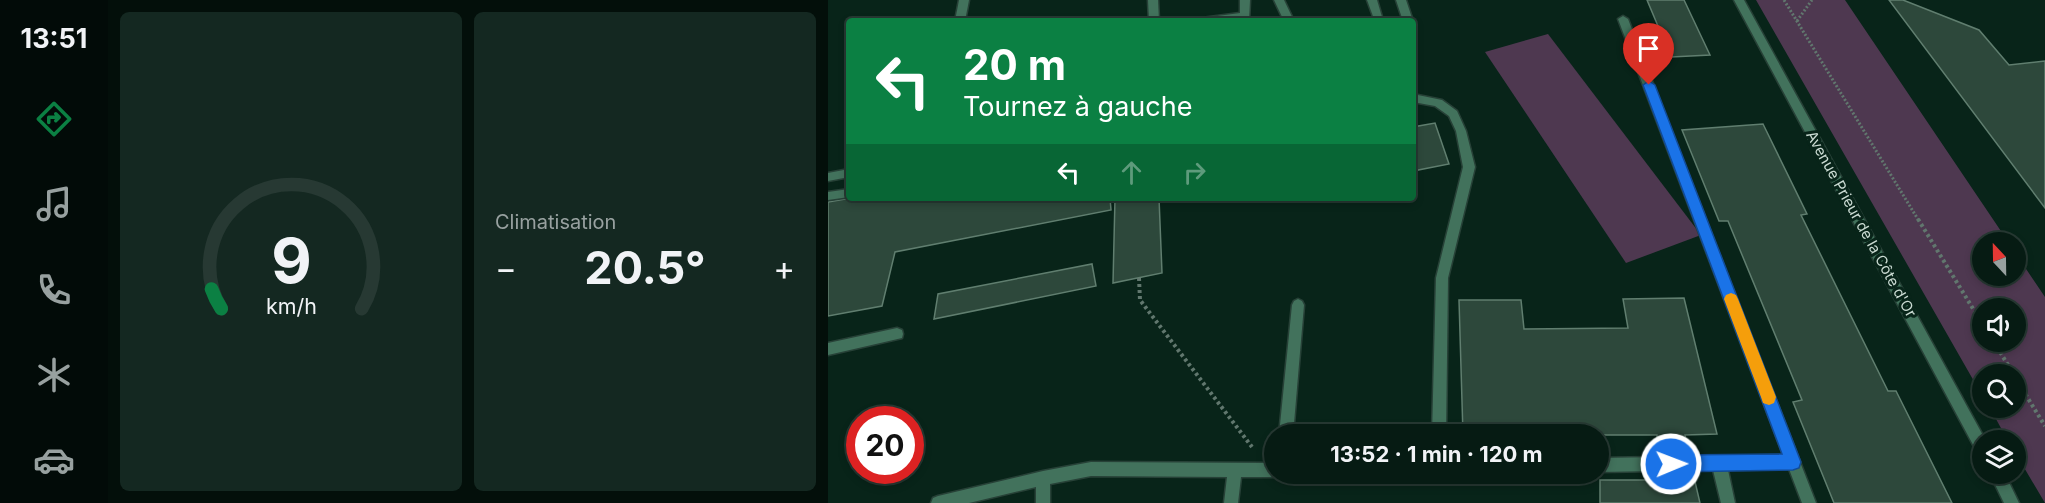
<!DOCTYPE html>
<html lang="fr">
<head>
<meta charset="utf-8">
<style>
	:root { --surface:#061b13; --page:#142821; --text:#f1f3f6; --muted:#98a1a0; --line:#273933; --accent:#0b8043 }
	body { margin:0; font-family:Inter,sans-serif; background:var(--page); color:var(--text); height:100vh; display:flex; flex-direction:column; font-size:22px; white-space:nowrap }
	* { box-sizing:border-box; margin:0 }
	p { font-size:20px; color:var(--muted) }
	.icon { flex:none; width:33px; height:33px; fill:none; stroke:currentColor; stroke-width:2; stroke-linecap:round; stroke-linejoin:round }
	.map { position:relative; flex:1; overflow:hidden }
	.drawer { display:flex; flex-direction:column; gap:12px; padding:12px; background:#030f0a; width:720px }
	.drawer>* { flex:none }
	.guide { position:absolute; left:18px; top:18px; width:570px; height:183px; border-radius:6px; box-shadow:0 3px 9px #0003,0 0 0 2px var(--line); background:#0b8043; color:#fff; overflow:hidden }
	.needle { width:39px; rotate:338deg }
	.tools { position:absolute; left:1144px; top:232px; display:grid; gap:12px }
	.tools a { display:grid; place-items:center; width:54px; height:54px; border-radius:50%; background:var(--surface); box-shadow:0 3px 9px #0003,0 0 0 2px var(--line); font-size:30px }
	.speed { position:absolute; left:18px; top:406px; display:flex; gap:12px; font-size:30px; font-weight:700; text-align:center }
	.speed>* { display:grid; place-content:center; width:78px; height:78px; border-radius:50%; background:var(--surface); box-shadow:0 3px 9px #0003,0 0 0 2px var(--line); line-height:1 }
	.speed .limit { border:9px solid #d22; background:#fff; color:#111 }
	.pin { position:absolute; display:grid; place-items:center; width:51px; height:51px; color:#fff; margin:-62px -26px; border-radius:50% 50% 50% 0; rotate:-45deg; box-shadow:0 0 6px #0007 }
	.pin .icon { rotate:45deg }
	.me { position:absolute; width:66px; margin:-33px; rotate:89deg; stroke-linejoin:round; filter:drop-shadow(0 0 4px #0008) }
	.turn { display:flex; align-items:center; gap:21px; height:126px; padding:0 18px; font-size:27px }
	.turn .icon { width:78px; height:78px; stroke-width:2.5 }
	.turn b { display:block; font-size:42px; line-height:51px }
	.lanes { display:flex; align-items:center; height:57px; padding:0 18px; background:#0003; justify-content:center; gap:30px; direction:ltr }
	.lanes .off { opacity:.35 }
	.big { font-size:45px; font-weight:700; line-height:1.1 }
	.drawer .tile { flex:1; display:flex; flex-direction:column; justify-content:center; gap:9px; min-width:0; padding:0 21px; border-radius:9px; background:var(--page) }
	.drawer .dial { align-items:center; gap:0 }
	.dial svg { height:156px; overflow:visible; fill:none; stroke:var(--line); stroke-width:7; stroke-linecap:round; text-anchor:middle }
	.dial text { fill:var(--text); stroke:none }
	.heat { display:flex; justify-content:space-between; align-items:center; font-size:33px; direction:ltr }
	.drawer .tiles { flex:1; display:grid; gap:12px; grid-template-columns:repeat(2,1fr) }
	.trip { position:absolute; left:436px; top:424px; width:345px; height:60px; border-radius:30px; background:var(--surface); box-shadow:0 3px 9px #0003,0 0 0 2px var(--line); font-weight:700; line-height:60px; text-align:center }
	main { display:flex; flex:1; min-height:0 }
	.menu { display:flex; flex-direction:column; width:108px; justify-content:space-around; align-items:center; background:#020b08; color:var(--muted) }
	.menu .icon { width:42px; height:42px }
	.menu .on { color:var(--accent) }
	.menu b { font-size:27px; color:var(--text) }
	.map>svg:first-child { display:block }
	.green { fill:#4e3850; fill-rule:evenodd }
	.building { fill:#2d483b; stroke:#607e6f; stroke-width:1.5 }
	.lines { fill:none; stroke-linecap:round; stroke-linejoin:round }
	.service-casing { stroke:#274137; stroke-width:3 }
	.minor-casing { stroke:#274137; stroke-width:3 }
	.path-far1 { stroke:#61776e; stroke-width:3; stroke-dasharray:2 2; stroke-linecap:butt }
	.path { stroke:#61776e; stroke-width:4; stroke-dasharray:3 3; stroke-linecap:butt }
	.service { fill:#42725c; fill-rule:evenodd }
	.minor { fill:#42725c; fill-rule:evenodd }
	.route { fill:#1a73e8; stroke:#114b97; stroke-width:1.5 }
	.slow { fill:#f59e0b }
	.labels { text-anchor:middle; stroke-width:6; stroke-linejoin:round; paint-order:stroke }
	.street-label { font-size:15px; fill:#cadad2; stroke:#082419 }
</style>
</head>
<body>
<main>
<nav class="menu">
<b>13:51</b>
<svg class="icon on" aria-label="directions" viewBox="0 0 24 24"><path d="M12 3l9 9-9 9-9-9zM9 14v-3h6M13 9l2 2-2 2"/></svg>
<svg class="icon" aria-label="music" viewBox="0 0 24 24"><path d="M9 18V5l10-2v13"/><circle cx="6" cy="18" r="3"/><circle cx="16" cy="16" r="3"/></svg>
<svg class="icon" aria-label="phone" viewBox="0 0 24 24"><path d="M5 4h4l2 5-3 2q2 4 5 5l2-3 5 2v4C11 20 4 13 5 4z"/></svg>
<svg class="icon" aria-label="climate" viewBox="0 0 24 24"><path d="M12 3v18M4 7l16 10M4 17L20 7"/></svg>
<svg class="icon" aria-label="car" viewBox="0 0 24 24"><path d="M5 17H2v-5l4-1 3-4h7l3 4 3 1v5h-3M9 17h6M6 11h13"/><circle cx="7" cy="17" r="2"/><circle cx="17" cy="17" r="2"/></svg>
</nav>
<section class="drawer">
<div class="tiles">
<div class="tile dial"><svg viewBox="0 0 100 80">
<path d="M14 69A42 42 0 1 1 86 69"/>
<path d="M14 69A42 42 0 0 1 9 59" stroke="#0b8043"/>
<text x="50" y="56" font-size="32" font-weight="700">9</text>
<text x="50" y="72" font-size="11">km/h</text>
</svg></div>
<div class="tile"><p>Climatisation</p>
<div class="heat"><a>−</a><b class="big">20.5°</b><a>+</a></div>
</div>
</div>
</section>
<div class="map">
<svg width="1217" height="503" viewBox="0 0 1217 503">
	<rect width="100%" height="100%" fill="#082419"/>
	<g class="green">
		<path d="M928,0H1017L1181,243H1155V276H1188V254L1217,297V503L1188,454V441H1180L1162,408H1188V375H1155V397ZM1155,309H1188V342H1155Z"/>
		<path d="M720,34L873,235L798,263L657,52Z"/>
	</g>
	<g class="building">
		<path d="M819,0H856L882,55L843,57Z"/>
		<path d="M1061,0H1075L1151,30L1181,65L1217,61V208Z"/>
		<path d="M607,123L621,164L585,171V127Z"/>
		<path d="M935,124L979,214L973,215L1060,391H1068L1124,503H1006L965,402L974,400L900,221H891L854,130Z"/>
		<path d="M23,198H282L283,210L67,252L54,306L0,316V202Z"/>
		<path d="M287,198H331L334,273L285,283Z"/>
		<path d="M264,264L268,286L106,319L110,294Z"/>
		<path d="M856,298L889,434L857,435L861,454L829,455V435H635L631,300H693L696,329L800,328L795,299Z"/>
		<path d="M829,473H865L872,503H772V480H830Z"/>
	</g>
	<g class="lines">
		<g class="service-casing">
			<g id="service">
				<path d="M131,0H141L137,21H127Z"/>
				<path d="M320,0H330L331,21H321Z"/>
				<path d="M412,0H422L421,21H411V19L369,21L374,18L412,13Z"/>
				<path d="M446,0H456L466,21H456Z"/>
				<path d="M539,0H549L554,17L552,19H546Z"/>
				<path d="M568,0H578L585,21H575Z"/>
				<path d="M795,16L800,19L988,503H974L961,469L900,470L907,503H893L885,470L771,472V458L955,455L790,19Z"/>
				<path d="M585,94L614,100L629,111L638,131L647,167L620,278L618,435H604L608,278L635,167L628,131L621,116L607,106L585,102Z"/>
				<path d="M21,169V177L0,181V173Z"/>
				<path d="M21,189V197L0,200V192Z"/>
				<path d="M470,299L474,301L476,305L465,435H451L464,305L466,301Z"/>
				<path d="M69,328L74,330L75,334L74,338L0,355V343Z"/>
				<path d="M263,462L447,463V474H453L447,477H413L410,503H396L399,477L263,476L222,484V503H208V487L141,503H103L105,498L110,496L215,471Z"/>
			</g>
		</g>
		<g class="minor-casing">
			<g id="minor">
				<path d="M906,0H916L1158,441H1155V456L1150,454Z"/>
				<path d="M1162,474H1177L1191,503H1176Z"/>
			</g>
		</g>
		<g class="path-far1">
			<path d="M956,0L1091,221"/>
			<path d="M969,21L984,0"/>
		</g>
		<g class="path">
			<path d="M1090,219L1155,325"/>
			<path d="M311,278L312,300L424,447"/>
			<path d="M1166,342L1186,375"/>
			<path d="M1188,379L1217,426"/>
		</g>
		<use href="#service" class="service"/>
		<use href="#minor" class="minor"/>
	</g>
	<path class="route" d="M821,81L827,85L973,462L971,468L965,470L843,472L837,469L834,464L837,458L843,455L954,454L815,85Z"/>
	<path class="slow" d="M903,293L908,295L910,299L948,397L946,403L941,405L935,403L933,397L896,299L898,295Z"/>
	<g class="labels">
		<g class="street-label">
			<text transform="translate(1033 224) rotate(61)" y="5">Avenue Prieur de la Côte d'Or</text>
		</g>
	</g>
</svg>
<div class="tools">
<a><svg class="needle" viewBox="-14 -14 28 28"><path d="M0-13l5 13h-10z" fill="#e53935"/><path d="M0 13l5-13h-10z" fill="#98a1a0"/></svg></a>
<a><svg class="icon" aria-label="sound" viewBox="0 0 24 24"><path d="M4 9h4l5-4v14l-5-4H4zM17 9q2 3 0 6"/></svg></a>
<a><svg class="icon" aria-label="search" viewBox="0 0 24 24"><circle cx="10" cy="10" r="6"/><path d="M15 15l6 6"/></svg></a>
<a><svg class="icon" aria-label="layers" viewBox="0 0 24 24"><path d="M12 4l9 5-9 5-9-5zM3 14l9 5 9-5"/></svg></a>
</div>
<div class="speed"><div class="limit">20</div></div>
<div class="pin" style="left:821px;top:85px;background:#d93025"><svg class="icon" aria-label="arrive" viewBox="0 0 24 24"><path d="M6 21V4h12l-3 4 3 4H6"/></svg></div>
<svg class="me" style="left:843px;top:464px" viewBox="-20 -20 40 40"><circle r="17" fill="#1a73e8" stroke="#fff" stroke-width="3"/><path d="M0-11L8 9 0 5-8 9z" fill="#fff"/></svg>
<div class="trip">13:52 · 1 min · 120 m</div>
<div class="guide">
<div class="turn"><svg class="icon" aria-label="left" viewBox="0 0 24 24"><path d="M17 20v-9H6M10 6l-5 5 5 5"/></svg><div><b>20 m</b>Tournez à gauche</div></div>
<div class="lanes"><svg class="icon" aria-label="left" viewBox="0 0 24 24"><path d="M17 20v-9H6M10 6l-5 5 5 5"/></svg><svg class="icon off" aria-label="ahead" viewBox="0 0 24 24"><path d="M12 20V5M6 11l6-6 6 6"/></svg><svg class="icon off" aria-label="right" viewBox="0 0 24 24"><path d="M7 20v-9h11M14 6l5 5-5 5"/></svg></div>
</div>
</div>
</main>
</body>
</html>
